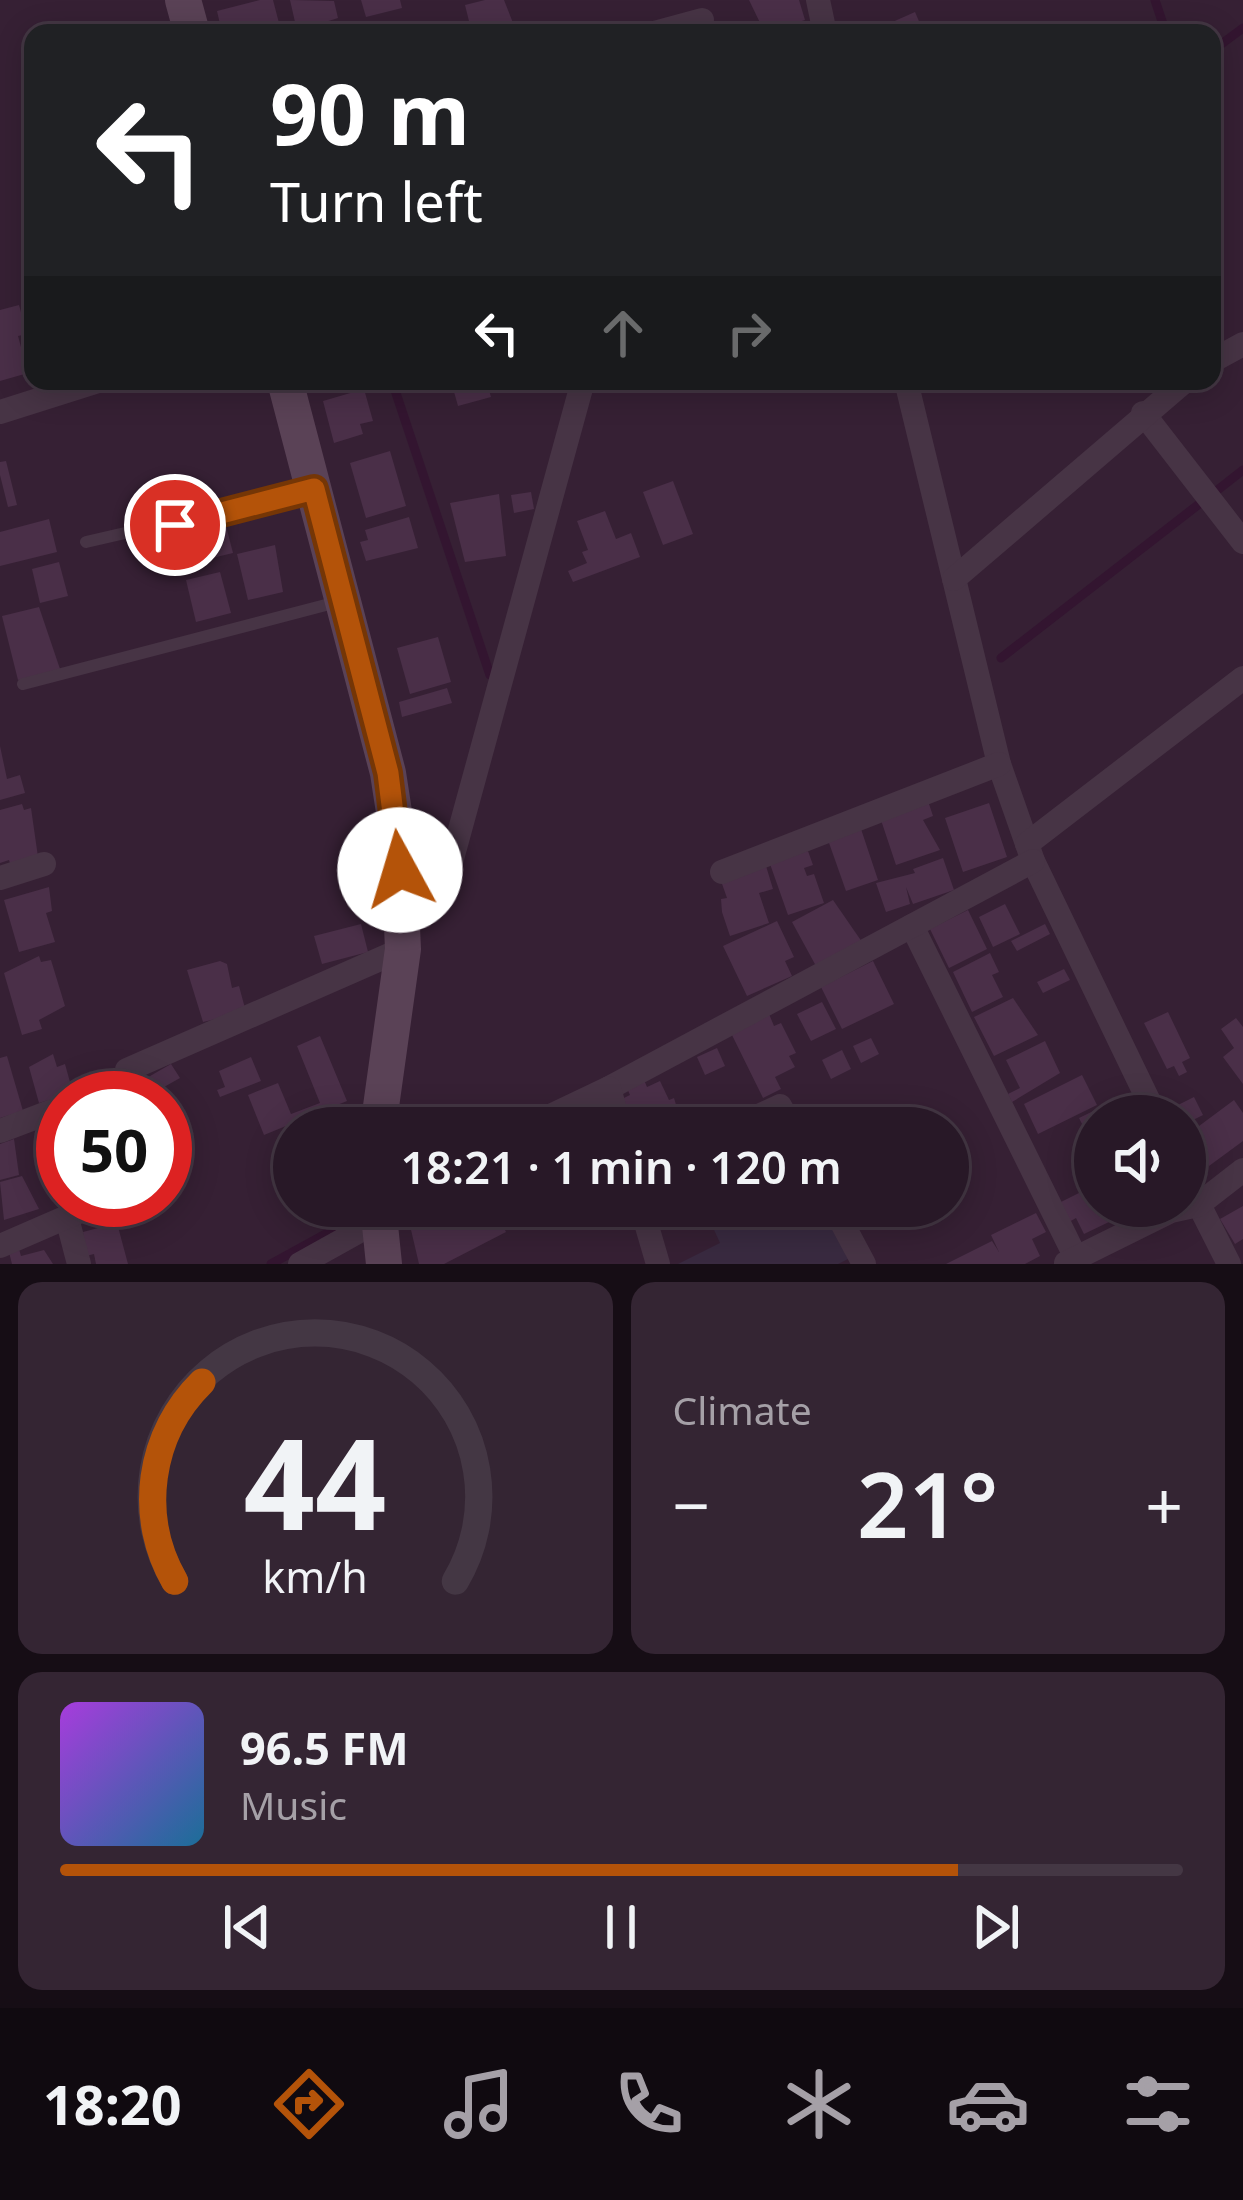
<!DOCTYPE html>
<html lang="en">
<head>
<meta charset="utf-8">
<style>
	:root { --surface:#281827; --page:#342533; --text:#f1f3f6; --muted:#a5a0a7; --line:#443744; --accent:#b45309 }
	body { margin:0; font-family:"Noto Sans",sans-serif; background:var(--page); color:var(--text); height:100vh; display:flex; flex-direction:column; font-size:45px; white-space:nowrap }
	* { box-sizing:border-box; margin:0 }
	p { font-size:39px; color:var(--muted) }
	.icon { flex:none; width:66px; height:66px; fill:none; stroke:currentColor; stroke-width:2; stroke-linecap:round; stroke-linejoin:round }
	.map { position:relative; height:1264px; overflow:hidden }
	.sheet { display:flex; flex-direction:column; gap:18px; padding:18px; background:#160d15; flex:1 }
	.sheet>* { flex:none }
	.guide { position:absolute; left:24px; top:24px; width:1197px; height:366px; border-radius:24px; box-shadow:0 6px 30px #0003,0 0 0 3px var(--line); background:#202124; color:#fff; overflow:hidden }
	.controls { position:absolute; left:1074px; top:1095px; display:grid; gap:24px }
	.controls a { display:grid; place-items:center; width:132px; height:132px; border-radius:50%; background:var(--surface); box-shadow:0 6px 30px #0003,0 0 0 3px var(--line); font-size:60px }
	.speed { position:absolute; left:36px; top:1071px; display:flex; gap:24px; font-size:60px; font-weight:700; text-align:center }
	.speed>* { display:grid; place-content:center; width:156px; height:156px; border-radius:50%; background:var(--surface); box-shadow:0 6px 30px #0003,0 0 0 3px var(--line); line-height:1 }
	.speed .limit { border:18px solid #d22; background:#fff; color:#111 }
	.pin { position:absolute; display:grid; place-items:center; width:102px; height:102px; color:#fff; margin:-51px; border:6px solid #fff; border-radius:50%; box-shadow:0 3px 12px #0007 }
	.me { position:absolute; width:132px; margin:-66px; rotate:354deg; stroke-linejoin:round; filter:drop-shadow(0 0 9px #0008) }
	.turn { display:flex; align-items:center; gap:42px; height:252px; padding:0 48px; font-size:54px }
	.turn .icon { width:156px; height:156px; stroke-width:2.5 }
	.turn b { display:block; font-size:84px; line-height:102px }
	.lanes { display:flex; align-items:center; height:114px; padding:0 48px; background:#0003; justify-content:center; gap:60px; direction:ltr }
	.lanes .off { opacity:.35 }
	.big { font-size:90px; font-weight:600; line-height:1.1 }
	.sheet .widget { flex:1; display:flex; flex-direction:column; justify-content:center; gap:18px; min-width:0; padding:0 42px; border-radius:24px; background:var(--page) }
	.sheet .dial { align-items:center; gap:0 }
	.dial svg { height:312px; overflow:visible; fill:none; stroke:var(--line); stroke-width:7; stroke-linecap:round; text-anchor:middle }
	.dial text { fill:var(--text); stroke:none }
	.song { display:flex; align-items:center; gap:36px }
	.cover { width:144px; height:144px; border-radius:18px; background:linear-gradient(135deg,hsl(280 70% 55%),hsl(200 70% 35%)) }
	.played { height:12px; border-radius:6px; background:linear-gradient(90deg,var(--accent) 80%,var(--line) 80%) }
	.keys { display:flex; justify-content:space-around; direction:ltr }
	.heat { display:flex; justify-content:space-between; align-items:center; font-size:66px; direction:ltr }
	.sheet .tiles { flex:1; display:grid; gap:18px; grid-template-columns:1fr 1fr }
	.widget:last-child { grid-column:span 2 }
	.trip { position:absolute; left:273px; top:1107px; width:696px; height:120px; border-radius:60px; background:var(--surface); box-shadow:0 6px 30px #0003,0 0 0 3px var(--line); font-weight:600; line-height:120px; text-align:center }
	.tab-bar { display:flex; height:192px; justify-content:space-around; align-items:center; background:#100a10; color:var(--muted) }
	.tab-bar .icon { width:84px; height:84px }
	.tab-bar .selected { color:var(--accent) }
	.tab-bar b { font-size:54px; color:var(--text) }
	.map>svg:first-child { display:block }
	.green { fill:#392a40 }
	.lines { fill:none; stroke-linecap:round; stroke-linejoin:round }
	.stream { stroke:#331530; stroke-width:9 }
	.building { fill:#4a2f48 }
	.service { stroke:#473445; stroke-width:12 }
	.minor { stroke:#473445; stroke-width:24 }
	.secondary { stroke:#5a4256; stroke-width:36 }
	.route-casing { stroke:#753606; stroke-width:30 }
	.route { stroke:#b45309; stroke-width:21 }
</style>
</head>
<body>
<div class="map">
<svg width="1243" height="1264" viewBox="0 0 1243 1264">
	<rect width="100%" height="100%" fill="#362034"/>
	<path class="green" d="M736,1206H826L852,1257L838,1264H678L720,1243L709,1219Z"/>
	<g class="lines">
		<g class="stream">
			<path d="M1155,0L1166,33"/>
			<path d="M1212,51L1243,28"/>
			<path d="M392,381L490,675"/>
			<path d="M1215,492L1243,470"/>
			<path d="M1001,658L1203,501"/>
			<path d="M271,1264L342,1225"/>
		</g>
	</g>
	<g class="building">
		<path d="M260,0H273L279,23L269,26L271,33H222L217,11Z"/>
		<path d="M290,0L334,1L338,18L291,33L289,24L295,22Z"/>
		<path d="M361,0H400L402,8L366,17Z"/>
		<path d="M485,0H504L517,33H472L465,5Z"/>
		<path d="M749,0H799L805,20L765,33Z"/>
		<path d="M915,12L924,33H881L879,28Z"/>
		<path d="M19,305L27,334L18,336L28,373L0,381V310Z"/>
		<path d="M451,381H486L491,397L458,406Z"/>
		<path d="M364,389L373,421L360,424L363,434L334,443L323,401Z"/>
		<path d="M390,451L406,506L366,518L350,463Z"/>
		<path d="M6,461L17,505L8,507L0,475V462Z"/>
		<path d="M673,481L693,534L663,545L643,492Z"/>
		<path d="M531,492L534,509L514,513L511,495Z"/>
		<path d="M499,494L506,556L465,562L450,503Z"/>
		<path d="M605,511L616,539L631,533L640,557L573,582L568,571L587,563L582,552L588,550L577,521Z"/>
		<path d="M409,517L418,548L366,561L360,542L368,540L365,530Z"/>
		<path d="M49,519L57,552L0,566V532Z"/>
		<path d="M225,522L233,553L154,572L146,542Z"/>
		<path d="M275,545L283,592L248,600L237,554Z"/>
		<path d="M59,562L68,596L40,603L32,569Z"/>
		<path d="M220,572L231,613L196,622L186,580Z"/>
		<path d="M39,607L60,669L18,680L2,616Z"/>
		<path d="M438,637L451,682L410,694L397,648Z"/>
		<path d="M447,688L452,703L402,717L399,702Z"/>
		<path d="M0,746L7,779L20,775L25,793L0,800Z"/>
		<path d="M928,801L933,816L923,820L940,850L896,865L880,817Z"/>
		<path d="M989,803L1007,857L963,872L945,818Z"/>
		<path d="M22,804L24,810L31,808L38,857L12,870L9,860L0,863V810Z"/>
		<path d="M861,829L878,880L846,891L828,840Z"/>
		<path d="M808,851L813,865L804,868L807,876L814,874L824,903L788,915L770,864Z"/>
		<path d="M943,858L954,890L913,904L906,887L910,904L886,912L876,883L915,873L913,869Z"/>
		<path d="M766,866L773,889L759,893L769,923L730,936L722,912L721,899L727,898L721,881Z"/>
		<path d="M49,887L52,911L46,913L55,942L19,952L4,900Z"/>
		<path d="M833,900L862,942L816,966L792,922Z"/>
		<path d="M1005,904L1020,934L993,947L979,917Z"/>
		<path d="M968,910L987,949L949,968L930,929Z"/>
		<path d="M777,921L794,957L785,961L792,976L747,996L723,946Z"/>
		<path d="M361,924L368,952L322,964L314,936Z"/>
		<path d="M1045,924L1050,934L1017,951L1011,941Z"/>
		<path d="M990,953L999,972L992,975L1003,997L972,1012L953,972Z"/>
		<path d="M39,956L41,962L51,960L65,1006L39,1020L42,1029L22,1035L4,973Z"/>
		<path d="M220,961L227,964L232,988L239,986L246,1012L203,1022L187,970Z"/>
		<path d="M873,961L894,1004L842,1029L821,987Z"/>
		<path d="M1064,969L1070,980L1043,993L1037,982Z"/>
		<path d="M1013,998L1038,1035L994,1056L974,1017Z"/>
		<path d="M822,1002L836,1029L811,1041L797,1014Z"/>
		<path d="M1168,1012L1190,1058L1182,1062L1187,1072L1179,1076L1174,1066L1167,1069L1144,1023Z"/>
		<path d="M769,1014L774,1026L781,1023L796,1053L789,1056L795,1067L775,1077L781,1089L763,1098L731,1033Z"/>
		<path d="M1236,1018L1243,1027V1084L1223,1057L1234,1048L1221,1029Z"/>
		<path d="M320,1036L347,1101L264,1135L248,1095L278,1083L291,1114L320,1103L297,1046Z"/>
		<path d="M871,1038L879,1054L861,1063L853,1046Z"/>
		<path d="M1045,1041L1060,1073L1012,1102L1008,1094L1020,1088L1006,1060Z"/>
		<path d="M717,1048L725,1066L705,1075L697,1057Z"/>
		<path d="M842,1050L851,1069L831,1079L822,1060Z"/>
		<path d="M53,1054L57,1067L65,1064L73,1093L39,1103L29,1067Z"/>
		<path d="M7,1056L23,1111L0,1118V1058Z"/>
		<path d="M251,1057L261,1081L220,1097L217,1090L225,1087L219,1071Z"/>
		<path d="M171,1064L180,1078L164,1087L180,1114L165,1123V1098H125L141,1089L138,1083Z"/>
		<path d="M1082,1075L1097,1105L1038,1134L1024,1104Z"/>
		<path d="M644,1080L647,1087L660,1081L669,1100L674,1098L683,1128H637L622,1099L630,1095L627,1088Z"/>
		<path d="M1194,1097L1203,1115L1185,1124V1116H1173L1170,1109Z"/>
		<path d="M1118,1099L1126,1116H1095V1175L1090,1177L1073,1144L1088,1136L1079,1118Z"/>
		<path d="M1234,1100L1243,1113V1141L1209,1166L1191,1132Z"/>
		<path d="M63,1118V1158L49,1163L41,1127Z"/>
		<path d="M14,1139L19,1175L0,1180V1144Z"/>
		<path d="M22,1176L39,1209L4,1220L0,1182Z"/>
		<path d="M1095,1185V1206H1104L1111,1221L1084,1234L1076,1218L1069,1222L1059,1203Z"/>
		<path d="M430,1206H467L458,1210L462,1217L493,1206L506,1232L444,1264H419L408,1217Z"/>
		<path d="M846,1206H875L880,1216L857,1228Z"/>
		<path d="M1243,1206V1239L1235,1244L1220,1219Z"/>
		<path d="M1036,1213L1046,1232L1032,1239L1040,1256L1025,1264H946L992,1241L999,1252L991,1235Z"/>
		<path d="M117,1223L128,1264H96L94,1254L86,1256L83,1232Z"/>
		<path d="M19,1249L21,1256L44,1250L53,1264H12L9,1252Z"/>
	</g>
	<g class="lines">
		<g class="service">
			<path d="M86,542L312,490"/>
			<path d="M23,684L341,601"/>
		</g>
		<g class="minor">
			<path d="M818,0L825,33"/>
			<path d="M654,33L702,20"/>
			<path d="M1212,361L1243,344"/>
			<path d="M906,381L999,764L1033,861L1156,1116"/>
			<path d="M0,412L98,381"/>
			<path d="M1143,413L1243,542"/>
			<path d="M954,579L1185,381"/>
			<path d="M1027,844L1243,678"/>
			<path d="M722,872L999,764"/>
			<path d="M0,878L44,864"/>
			<path d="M401,901L447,877L583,381"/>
			<path d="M912,926L1076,1258"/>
			<path d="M609,1088L1033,861"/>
			<path d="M85,1098L126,1082L127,1070L403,949"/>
			<path d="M525,1128L609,1088L620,1128"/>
			<path d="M733,1128L780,1106L792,1128"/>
			<path d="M0,1131L63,1107"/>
			<path d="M1185,1177L1229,1264"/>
			<path d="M641,1206L658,1264"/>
			<path d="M833,1206L864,1264"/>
			<path d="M67,1218L79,1264"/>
			<path d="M0,1246L106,1200"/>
			<path d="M1066,1263L1171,1211L1198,1205L1243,1170"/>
			<path d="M300,1264L379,1220"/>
		</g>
		<g class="secondary">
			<path d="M183,0L192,33"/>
			<path d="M285,381L388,773L398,838L403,949L378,1128"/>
			<path d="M378,1206L384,1264"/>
		</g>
	</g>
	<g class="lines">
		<g class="route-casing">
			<path id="route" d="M175,525L314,489L388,773L400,870"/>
		</g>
		<use href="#route" class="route"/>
	</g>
</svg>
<div class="controls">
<a><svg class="icon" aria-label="sound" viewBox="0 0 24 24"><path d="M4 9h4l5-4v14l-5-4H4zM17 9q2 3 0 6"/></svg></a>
</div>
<div class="speed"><div class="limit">50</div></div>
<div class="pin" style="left:175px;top:525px;background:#d93025"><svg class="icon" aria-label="arrive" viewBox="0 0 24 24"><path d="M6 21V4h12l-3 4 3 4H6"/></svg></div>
<svg class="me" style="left:400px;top:870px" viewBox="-20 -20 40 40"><circle r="19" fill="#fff"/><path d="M0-13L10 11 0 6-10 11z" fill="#b45309"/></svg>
<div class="trip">18:21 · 1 min · 120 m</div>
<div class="guide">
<div class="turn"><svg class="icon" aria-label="left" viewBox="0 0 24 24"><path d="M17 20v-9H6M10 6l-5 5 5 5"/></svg><div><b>90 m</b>Turn left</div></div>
<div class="lanes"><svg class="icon" aria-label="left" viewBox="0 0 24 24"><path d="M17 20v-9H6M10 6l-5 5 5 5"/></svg><svg class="icon off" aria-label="ahead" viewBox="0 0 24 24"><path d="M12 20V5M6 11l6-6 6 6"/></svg><svg class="icon off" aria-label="right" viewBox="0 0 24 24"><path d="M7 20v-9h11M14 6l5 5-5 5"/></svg></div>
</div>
</div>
<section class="sheet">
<div class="tiles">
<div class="widget dial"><svg viewBox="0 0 100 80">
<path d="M14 69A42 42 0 1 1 86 69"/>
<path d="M14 69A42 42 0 0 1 21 18" stroke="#b45309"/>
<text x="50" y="56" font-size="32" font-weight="700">44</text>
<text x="50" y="72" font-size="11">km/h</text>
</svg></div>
<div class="widget"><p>Climate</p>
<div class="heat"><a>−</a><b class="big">21°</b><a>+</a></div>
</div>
<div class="widget">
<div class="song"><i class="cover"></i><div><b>96.5 FM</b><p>Music</p></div></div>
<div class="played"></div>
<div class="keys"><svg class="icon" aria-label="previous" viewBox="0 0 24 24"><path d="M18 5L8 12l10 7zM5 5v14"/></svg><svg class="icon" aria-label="pause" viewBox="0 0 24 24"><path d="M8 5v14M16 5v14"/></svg><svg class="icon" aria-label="next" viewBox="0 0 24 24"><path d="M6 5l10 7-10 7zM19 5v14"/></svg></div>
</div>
</div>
</section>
<nav class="tab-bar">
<b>18:20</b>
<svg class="icon selected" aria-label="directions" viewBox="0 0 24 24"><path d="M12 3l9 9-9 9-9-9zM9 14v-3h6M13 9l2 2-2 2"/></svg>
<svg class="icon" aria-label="music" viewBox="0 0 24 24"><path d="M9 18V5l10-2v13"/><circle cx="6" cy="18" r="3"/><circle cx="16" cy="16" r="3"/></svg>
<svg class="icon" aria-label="phone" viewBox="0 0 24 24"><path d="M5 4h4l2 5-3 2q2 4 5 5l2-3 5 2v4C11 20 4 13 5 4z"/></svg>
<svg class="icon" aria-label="climate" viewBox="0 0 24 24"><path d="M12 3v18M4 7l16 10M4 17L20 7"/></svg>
<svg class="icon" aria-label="car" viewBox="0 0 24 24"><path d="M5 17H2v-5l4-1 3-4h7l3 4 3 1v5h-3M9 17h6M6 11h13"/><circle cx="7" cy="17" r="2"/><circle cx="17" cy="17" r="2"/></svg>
<svg class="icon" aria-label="filters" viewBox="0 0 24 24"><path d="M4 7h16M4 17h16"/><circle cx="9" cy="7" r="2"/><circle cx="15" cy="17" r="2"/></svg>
</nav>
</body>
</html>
